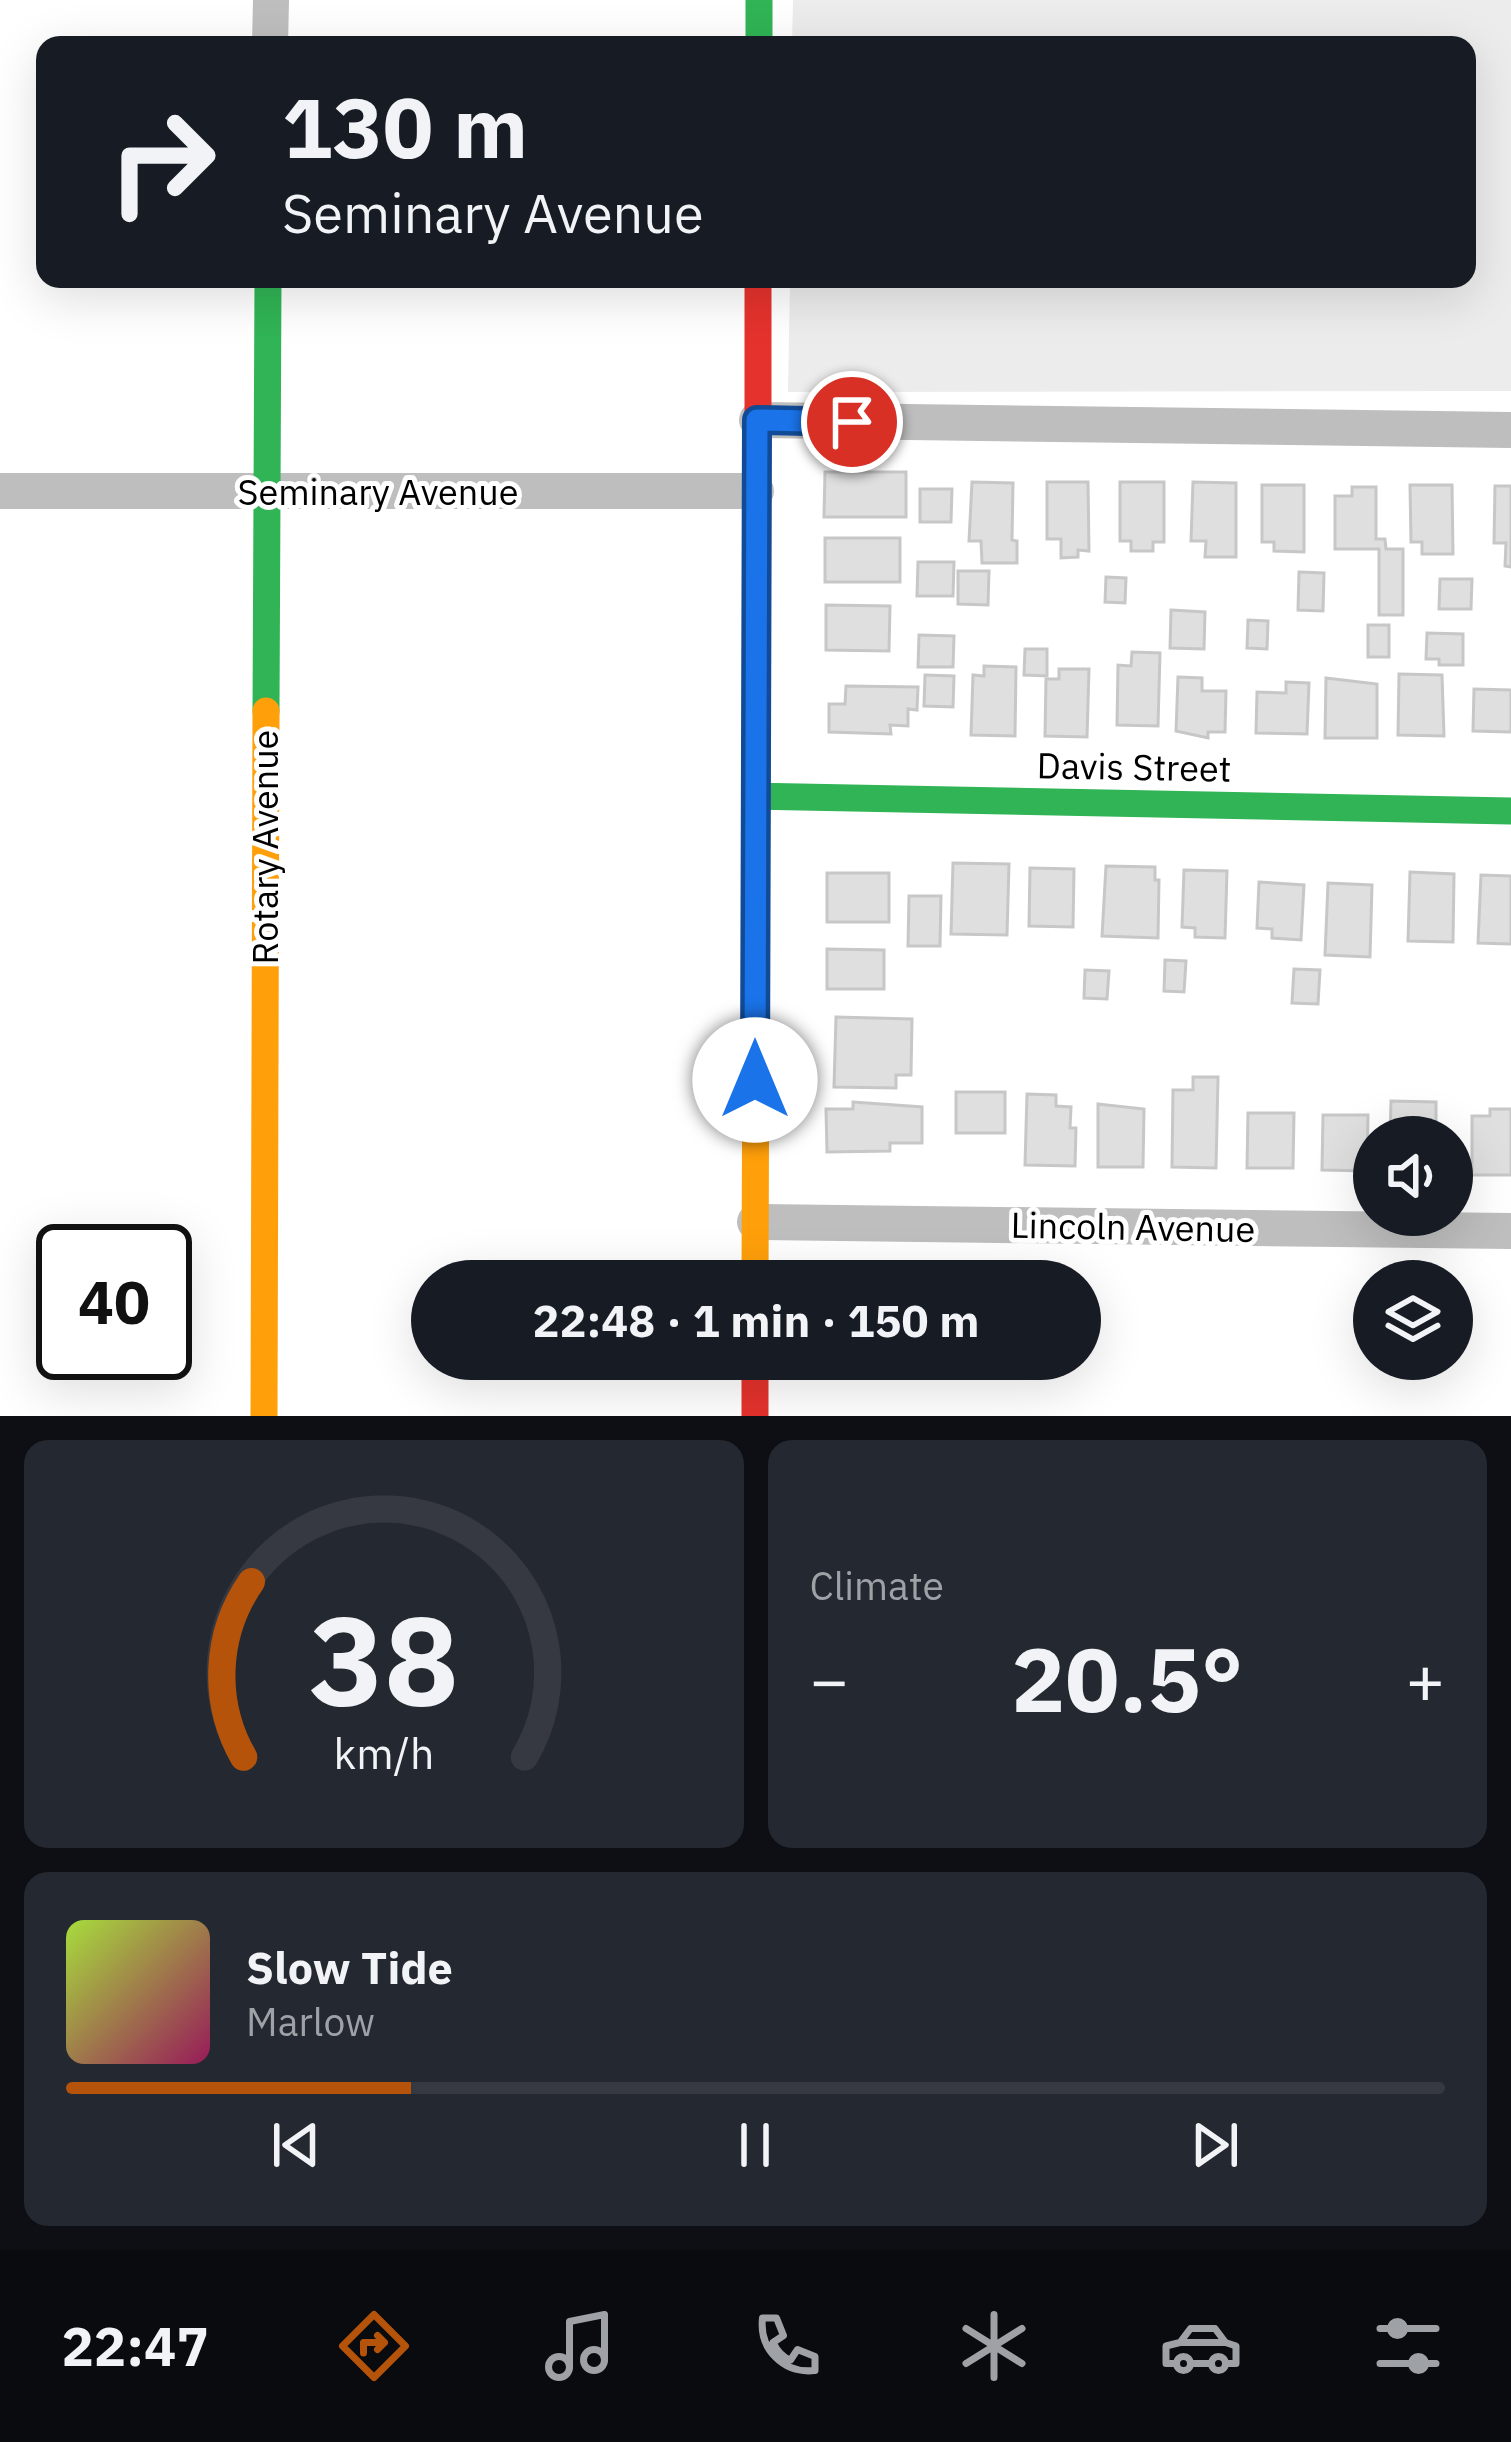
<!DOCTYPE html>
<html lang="en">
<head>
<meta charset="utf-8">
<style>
	:root { --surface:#171b24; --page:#242831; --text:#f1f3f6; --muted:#9ea1a6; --line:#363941; --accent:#b45309 }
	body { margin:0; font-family:"IBM Plex Sans",sans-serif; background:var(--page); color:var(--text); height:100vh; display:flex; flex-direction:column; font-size:45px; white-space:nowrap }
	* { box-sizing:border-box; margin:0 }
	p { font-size:39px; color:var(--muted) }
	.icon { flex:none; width:66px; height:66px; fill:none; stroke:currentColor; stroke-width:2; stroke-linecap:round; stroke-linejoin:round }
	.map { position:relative; height:1416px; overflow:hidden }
	.details { display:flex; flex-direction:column; gap:24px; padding:24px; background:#0d0f14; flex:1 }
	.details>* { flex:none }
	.guide { position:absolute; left:36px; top:36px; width:1440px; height:252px; border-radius:24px; box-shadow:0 12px 48px #0002; background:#171b24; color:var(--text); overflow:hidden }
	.controls { position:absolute; left:1353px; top:1116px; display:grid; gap:24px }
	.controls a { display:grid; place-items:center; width:120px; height:120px; border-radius:50%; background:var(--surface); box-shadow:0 12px 48px #0002; font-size:60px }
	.speed { position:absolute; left:36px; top:1224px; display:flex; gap:24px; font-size:60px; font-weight:700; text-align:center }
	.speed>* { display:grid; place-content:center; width:156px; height:156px; border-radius:50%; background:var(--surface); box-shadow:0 12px 48px #0002; line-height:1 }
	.speed .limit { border:6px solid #111; border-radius:18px; background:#fff; color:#111 }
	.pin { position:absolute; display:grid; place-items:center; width:102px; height:102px; color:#fff; margin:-51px; border:6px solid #fff; border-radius:50%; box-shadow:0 3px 12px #0007 }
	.me { position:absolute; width:132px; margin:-66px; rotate:0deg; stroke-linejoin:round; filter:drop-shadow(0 0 9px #0008) }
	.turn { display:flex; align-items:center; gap:42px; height:252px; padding:0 48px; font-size:54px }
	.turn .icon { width:156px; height:156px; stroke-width:2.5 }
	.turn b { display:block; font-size:84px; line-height:102px }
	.big { font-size:90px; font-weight:800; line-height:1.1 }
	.details .tile { flex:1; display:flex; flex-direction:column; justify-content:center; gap:18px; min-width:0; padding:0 42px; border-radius:24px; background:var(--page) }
	.details .dial { align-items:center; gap:0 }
	.dial svg { height:312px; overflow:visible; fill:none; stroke:var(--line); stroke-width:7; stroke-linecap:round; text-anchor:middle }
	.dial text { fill:var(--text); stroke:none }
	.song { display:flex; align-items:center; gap:36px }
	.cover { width:144px; height:144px; border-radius:18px; background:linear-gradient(135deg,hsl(80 70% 55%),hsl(330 70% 35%)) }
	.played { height:12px; border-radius:6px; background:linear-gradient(90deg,var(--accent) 25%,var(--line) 25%) }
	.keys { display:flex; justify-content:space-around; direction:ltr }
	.heat { display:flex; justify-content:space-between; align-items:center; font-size:66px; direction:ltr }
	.details .tiles { flex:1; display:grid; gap:24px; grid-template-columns:1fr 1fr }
	.tile:last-child { grid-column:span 2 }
	.trip { position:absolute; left:411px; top:1260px; width:690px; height:120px; border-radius:60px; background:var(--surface); box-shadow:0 12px 48px #0002; font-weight:800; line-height:120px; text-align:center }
	.dock { display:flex; height:192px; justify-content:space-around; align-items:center; background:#090b0e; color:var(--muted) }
	.dock .icon { width:84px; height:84px }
	.dock .on { color:var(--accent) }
	.dock b { font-size:54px; color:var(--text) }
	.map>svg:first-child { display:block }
	.green { fill:#ececec }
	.building { fill:#dfdfdf; stroke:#c7c7c7; stroke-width:3 }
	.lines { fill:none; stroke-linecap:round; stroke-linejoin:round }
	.street { stroke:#bebebe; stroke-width:36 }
	.fast { stroke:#30b455; stroke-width:27 }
	.slow { stroke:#ff9f0a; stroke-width:27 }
	.jam { stroke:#e5322d; stroke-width:27 }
	.route-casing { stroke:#114b97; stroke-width:30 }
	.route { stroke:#1a73e8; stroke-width:21 }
	.labels { text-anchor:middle; stroke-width:10; stroke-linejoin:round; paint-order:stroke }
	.street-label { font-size:36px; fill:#000; stroke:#fff }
</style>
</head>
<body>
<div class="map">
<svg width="1511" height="1416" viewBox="0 0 1511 1416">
	<rect width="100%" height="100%" fill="#fff"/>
	<path class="green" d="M793,0H1511V391L788,392L790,279H1467V45H792Z"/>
	<g class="building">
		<path d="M825,472H906V517H824Z"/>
		<path d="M972,482L1013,483L1012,540L1017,541V563H982L981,541H969Z"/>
		<path d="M1047,482H1088L1089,551L1078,550V557L1061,558V539H1047Z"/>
		<path d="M1120,482H1164V542H1153V551H1131V541H1120Z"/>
		<path d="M1193,482L1236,483V557H1205L1206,541H1191Z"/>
		<path d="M1262,485H1304V552L1274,551V542H1262Z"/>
		<path d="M1410,485H1452L1453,554H1422V542H1411Z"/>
		<path d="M1495,486H1511V567L1505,566L1506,543H1494Z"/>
		<path d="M1352,487H1376V539H1385L1386,549H1403V615H1379V549H1335V496H1352Z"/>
		<path d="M920,489H952L951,522H920Z"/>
		<rect x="825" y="538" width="75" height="44"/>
		<path d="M918,562H954L953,596H917Z"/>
		<path d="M958,571H989L988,605L958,604Z"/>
		<path d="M1299,572L1324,573L1323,611L1298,610Z"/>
		<path d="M1106,577L1126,578L1125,603L1105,602Z"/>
		<path d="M1440,579H1472L1471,609H1439Z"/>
		<path d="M826,605L890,606L889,651L826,650Z"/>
		<path d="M1171,610L1205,612L1204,649L1170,648Z"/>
		<path d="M1248,620L1268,621L1267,649L1247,648Z"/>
		<rect x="1368" y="625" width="21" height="32"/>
		<path d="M1427,633L1463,634V665H1439V659H1426Z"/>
		<path d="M919,635L954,636L953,667H918Z"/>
		<path d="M1025,649H1047V676L1024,675Z"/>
		<path d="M1132,652L1160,653L1158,726L1117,725L1118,665L1131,666Z"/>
		<path d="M984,666L1016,667L1015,736L971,735L973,675L984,676Z"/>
		<path d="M1059,669H1089L1087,737L1045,736L1046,679H1059Z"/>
		<path d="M1399,674L1442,675L1444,736L1398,735Z"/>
		<path d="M925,675L954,676L953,707L924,706Z"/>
		<path d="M1178,677L1202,678V691H1226L1225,732H1208V738L1176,731Z"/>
		<path d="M1326,678L1377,684V738H1325Z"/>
		<path d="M1286,682L1309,683L1307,734L1256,733L1257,692L1286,693Z"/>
		<path d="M846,686L918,687L917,710L908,709V726L890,725L891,734L829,732V704H845Z"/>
		<path d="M1474,689L1511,690V732L1473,731Z"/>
		<path d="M953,863L1009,864L1007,935L951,934Z"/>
		<path d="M1106,866L1155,867V880H1159L1158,938L1102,936Z"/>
		<path d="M1030,868L1074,869L1073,927L1029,926Z"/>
		<path d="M1184,870L1227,871L1225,938L1195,937V928L1182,927Z"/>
		<path d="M1410,872L1454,874L1453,942L1408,941Z"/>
		<rect x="827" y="873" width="62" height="49"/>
		<path d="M1481,875L1511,876V944L1478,943Z"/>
		<path d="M1259,882L1304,885L1301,940L1272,938V929L1257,928Z"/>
		<path d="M1328,883L1372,885L1370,957L1325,955Z"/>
		<path d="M909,896H941L940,946H908Z"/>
		<path d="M827,949L884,950V989H827Z"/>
		<path d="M1165,960L1186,961L1184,992L1164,991Z"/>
		<path d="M1294,969L1320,970L1318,1004L1292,1003Z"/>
		<path d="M1085,970L1109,971L1107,999L1084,998Z"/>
		<path d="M836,1017L912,1019L911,1075H896V1088L834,1087Z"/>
		<path d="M1193,1077H1218L1216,1168L1172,1167L1173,1090H1193Z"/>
		<rect x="956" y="1092" width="49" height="41"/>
		<path d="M1027,1094L1056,1095V1106L1071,1107L1070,1128H1076L1075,1166L1025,1165Z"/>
		<path d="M1391,1101L1436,1102V1137H1390Z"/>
		<path d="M853,1102L922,1107V1143H890V1151L827,1152L826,1109H853Z"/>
		<path d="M1098,1104L1144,1109L1143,1167H1098Z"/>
		<path d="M1490,1109H1511V1175H1472V1116H1490Z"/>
		<path d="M1248,1113H1294L1293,1168H1247Z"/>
		<path d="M1323,1115H1368L1367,1171L1322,1170Z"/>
	</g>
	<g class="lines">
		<g class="street">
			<path d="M270,45L271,0"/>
			<path d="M757,420L1511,430"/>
			<path d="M0,491H756"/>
			<path d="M755,1222L1511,1231"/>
		</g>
		<g class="fast">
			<path d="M759,0V45"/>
			<path d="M266,711L268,279"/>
			<path d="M755,796L1511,811"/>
		</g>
		<g class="slow">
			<path d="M755,1281L758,436"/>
			<path d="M264,1416L266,711"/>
		</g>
		<g class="jam">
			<path d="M758,436V279"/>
			<path d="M755,1359V1416"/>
		</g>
	</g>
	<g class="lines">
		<g class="route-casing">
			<path id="route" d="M755,1080L757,420L852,422"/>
		</g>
		<use href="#route" class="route"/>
	</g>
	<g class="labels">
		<g class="street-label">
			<text x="378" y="505">Seminary Avenue</text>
			<text transform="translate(1134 767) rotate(1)" y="13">Davis Street</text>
			<text transform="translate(265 847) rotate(-90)" y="13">Rotary Avenue</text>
			<text transform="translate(1133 1227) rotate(1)" y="13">Lincoln Avenue</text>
		</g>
	</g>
</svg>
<div class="controls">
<a><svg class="icon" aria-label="sound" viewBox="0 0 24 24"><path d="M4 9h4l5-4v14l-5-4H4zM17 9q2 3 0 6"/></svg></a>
<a><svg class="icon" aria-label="layers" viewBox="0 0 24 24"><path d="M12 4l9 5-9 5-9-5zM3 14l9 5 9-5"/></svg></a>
</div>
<div class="speed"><div class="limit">40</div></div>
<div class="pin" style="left:852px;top:422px;background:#d93025"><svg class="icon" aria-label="arrive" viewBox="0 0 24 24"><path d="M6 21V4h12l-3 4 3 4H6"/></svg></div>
<svg class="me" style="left:755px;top:1080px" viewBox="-20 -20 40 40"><circle r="19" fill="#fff"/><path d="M0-13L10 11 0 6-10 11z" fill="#1a73e8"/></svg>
<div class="trip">22:48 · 1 min · 150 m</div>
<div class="guide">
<div class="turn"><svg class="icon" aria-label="right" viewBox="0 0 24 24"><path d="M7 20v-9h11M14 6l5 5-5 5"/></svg><div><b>130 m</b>Seminary Avenue</div></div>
</div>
</div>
<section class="details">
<div class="tiles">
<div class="tile dial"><svg viewBox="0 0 100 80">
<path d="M14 69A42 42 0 1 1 86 69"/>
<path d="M14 69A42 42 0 0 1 16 24" stroke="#b45309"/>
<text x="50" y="56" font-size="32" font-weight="700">38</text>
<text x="50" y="72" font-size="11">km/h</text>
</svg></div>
<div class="tile"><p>Climate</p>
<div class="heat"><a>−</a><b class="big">20.5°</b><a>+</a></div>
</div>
<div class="tile">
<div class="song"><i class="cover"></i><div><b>Slow Tide</b><p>Marlow</p></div></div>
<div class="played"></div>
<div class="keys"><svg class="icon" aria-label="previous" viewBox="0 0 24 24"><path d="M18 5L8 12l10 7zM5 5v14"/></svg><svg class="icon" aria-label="pause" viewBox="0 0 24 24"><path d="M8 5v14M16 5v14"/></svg><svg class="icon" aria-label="next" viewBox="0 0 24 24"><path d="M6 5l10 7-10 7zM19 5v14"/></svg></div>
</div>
</div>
</section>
<nav class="dock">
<b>22:47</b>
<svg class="icon on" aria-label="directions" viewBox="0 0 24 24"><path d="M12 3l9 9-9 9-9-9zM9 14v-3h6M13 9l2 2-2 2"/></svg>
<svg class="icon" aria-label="music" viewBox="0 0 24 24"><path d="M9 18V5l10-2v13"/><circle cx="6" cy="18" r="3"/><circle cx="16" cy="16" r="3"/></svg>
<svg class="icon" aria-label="phone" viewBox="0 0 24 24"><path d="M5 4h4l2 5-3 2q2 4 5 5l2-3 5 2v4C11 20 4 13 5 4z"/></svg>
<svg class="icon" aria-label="climate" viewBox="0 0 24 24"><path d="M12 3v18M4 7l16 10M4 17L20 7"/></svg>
<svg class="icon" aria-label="car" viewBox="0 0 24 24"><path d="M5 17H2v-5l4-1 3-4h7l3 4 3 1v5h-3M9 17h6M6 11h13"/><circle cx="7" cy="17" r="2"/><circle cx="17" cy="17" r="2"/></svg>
<svg class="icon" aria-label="filters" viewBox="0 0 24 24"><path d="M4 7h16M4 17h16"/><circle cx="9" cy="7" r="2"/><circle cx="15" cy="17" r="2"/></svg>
</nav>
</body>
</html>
